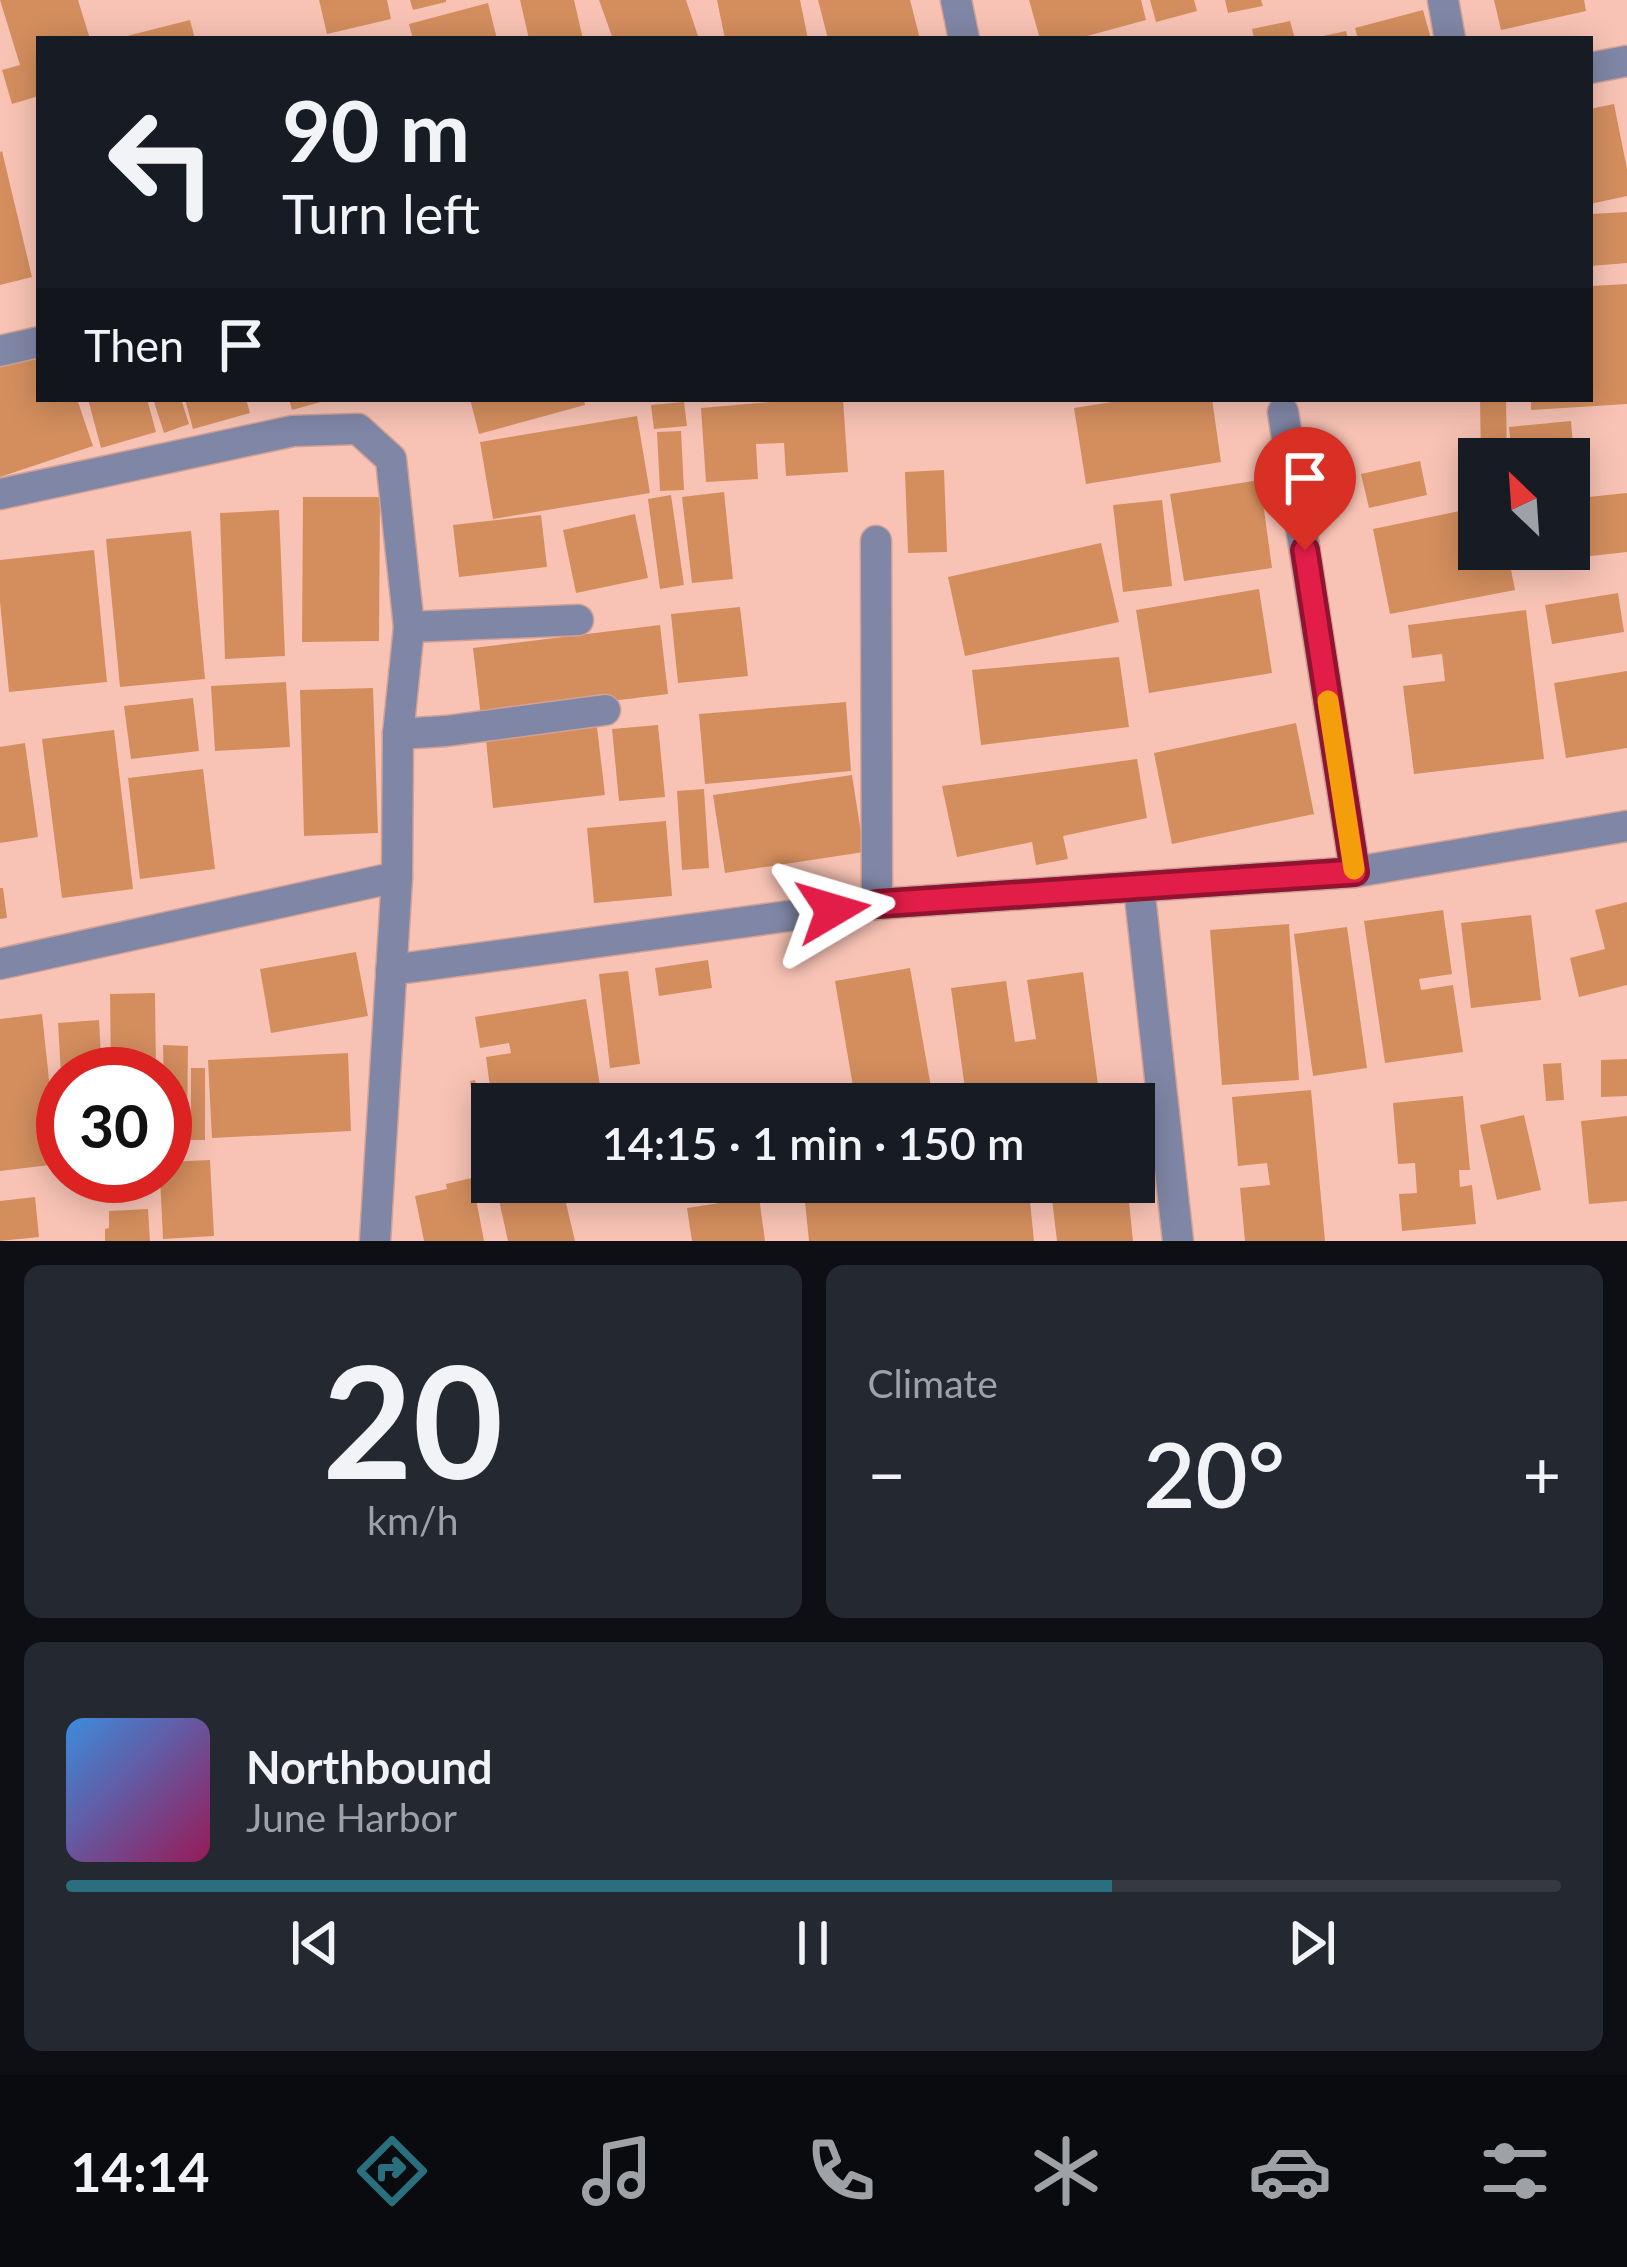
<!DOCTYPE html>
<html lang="en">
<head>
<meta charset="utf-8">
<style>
	:root { --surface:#171b24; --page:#242831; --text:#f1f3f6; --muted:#9ea1a6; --line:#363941; --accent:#296f7e }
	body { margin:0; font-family:Lato,sans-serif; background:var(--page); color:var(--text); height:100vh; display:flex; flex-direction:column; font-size:45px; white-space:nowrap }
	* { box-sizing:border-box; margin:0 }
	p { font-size:39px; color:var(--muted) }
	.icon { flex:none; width:66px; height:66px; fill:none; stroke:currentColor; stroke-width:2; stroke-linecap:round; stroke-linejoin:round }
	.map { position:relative; height:1241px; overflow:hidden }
	.drawer { display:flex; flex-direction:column; gap:24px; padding:24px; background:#0d0f14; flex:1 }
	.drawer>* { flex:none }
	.guide { position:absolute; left:36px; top:36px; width:1557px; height:366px; border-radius:0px; box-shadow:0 6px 30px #0003; background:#171b24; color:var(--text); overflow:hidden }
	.needle { width:78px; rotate:335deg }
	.tools { position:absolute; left:1458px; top:438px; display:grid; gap:24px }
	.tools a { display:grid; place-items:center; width:132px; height:132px; border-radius:0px; background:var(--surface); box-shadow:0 6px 30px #0003; font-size:60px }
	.speed { position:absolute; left:36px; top:1047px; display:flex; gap:24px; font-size:60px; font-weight:700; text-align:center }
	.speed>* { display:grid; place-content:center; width:156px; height:156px; border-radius:50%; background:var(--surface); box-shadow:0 6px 30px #0003; line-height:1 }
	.speed .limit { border:18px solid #d22; background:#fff; color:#111 }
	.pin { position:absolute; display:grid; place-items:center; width:102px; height:102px; color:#fff; margin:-123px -51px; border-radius:50% 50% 50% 0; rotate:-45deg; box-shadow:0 0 12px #0007 }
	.pin .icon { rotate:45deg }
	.me { position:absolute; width:132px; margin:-66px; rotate:83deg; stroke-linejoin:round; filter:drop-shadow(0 0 9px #0008) }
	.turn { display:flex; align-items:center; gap:42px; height:252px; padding:0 48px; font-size:54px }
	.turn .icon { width:156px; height:156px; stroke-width:2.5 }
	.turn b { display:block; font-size:84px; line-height:102px }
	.then { display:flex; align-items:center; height:114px; padding:0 48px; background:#0003; gap:24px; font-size:45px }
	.big { font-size:90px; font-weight:600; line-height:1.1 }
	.drawer .widget { flex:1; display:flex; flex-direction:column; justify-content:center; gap:18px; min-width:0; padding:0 42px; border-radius:18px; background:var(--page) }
	.drawer .dial { align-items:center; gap:0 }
	.dial b { font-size:156px; line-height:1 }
	.song { display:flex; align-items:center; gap:36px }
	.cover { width:144px; height:144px; border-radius:18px; background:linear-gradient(135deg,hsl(210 70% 55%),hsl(330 70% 35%)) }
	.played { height:12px; border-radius:6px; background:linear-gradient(90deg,var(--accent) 70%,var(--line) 70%) }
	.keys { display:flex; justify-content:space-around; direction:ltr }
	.heat { display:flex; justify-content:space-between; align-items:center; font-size:66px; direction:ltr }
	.drawer .tiles { flex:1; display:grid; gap:24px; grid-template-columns:1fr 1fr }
	.widget:last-child { grid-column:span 2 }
	.trip { position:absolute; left:471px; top:1083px; width:684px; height:120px; border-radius:0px; background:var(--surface); box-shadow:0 6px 30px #0003; font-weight:600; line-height:120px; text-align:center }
	.tab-bar { display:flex; height:192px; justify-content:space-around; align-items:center; background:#090b0e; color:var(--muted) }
	.tab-bar .icon { width:84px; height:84px }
	.tab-bar .active { color:var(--accent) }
	.tab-bar b { font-size:54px; color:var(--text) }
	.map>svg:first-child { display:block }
	.building { fill:#d48e5e }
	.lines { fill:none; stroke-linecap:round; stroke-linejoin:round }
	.street-casing { stroke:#d2a195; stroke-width:33 }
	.street { stroke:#8087a6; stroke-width:30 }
	.route-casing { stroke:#92132f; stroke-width:30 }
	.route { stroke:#e11d48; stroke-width:21 }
	.slow { stroke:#f59e0b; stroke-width:21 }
</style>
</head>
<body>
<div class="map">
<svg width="1627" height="1241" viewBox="0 0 1627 1241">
	<rect width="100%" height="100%" fill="#f8c3b5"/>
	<g class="building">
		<path d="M0,0H78L90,39H39V96L12,104L2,70L20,65Z"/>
		<path d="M319,0H387L391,19L327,34Z"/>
		<path d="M410,0H446V2L413,10Z"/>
		<path d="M520,0H574L583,39H529Z"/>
		<path d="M599,0H686L699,39H613Z"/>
		<path d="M717,0H800L808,39H725Z"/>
		<path d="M818,0H910L920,39H828Z"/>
		<path d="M1029,0H1141L1146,20L1076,39H1040Z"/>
		<path d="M1150,0H1194L1197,11L1156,22Z"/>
		<path d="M1225,0H1261L1263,6L1228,13Z"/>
		<path d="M1494,0H1584L1586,11L1501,30Z"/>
		<path d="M488,3L497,39H413L409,24Z"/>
		<path d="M1423,10L1431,39H1358L1355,28Z"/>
		<path d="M190,20L195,39H123V37Z"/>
		<path d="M1290,21L1295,39H1254L1252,29Z"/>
		<path d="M1346,31L1348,39H1319V37Z"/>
		<path d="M1614,104L1627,169V196L1590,204V109Z"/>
		<path d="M2,151L32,277L0,285V152Z"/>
		<path d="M1627,212V263L1590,266V214Z"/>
		<path d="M1627,284V404L1531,410V399H1590V286Z"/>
		<path d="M39,352V399H77L93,446L0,477V365Z"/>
		<path d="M88,399H147L156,432L101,448Z"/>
		<path d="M153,399H181L189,424L164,433Z"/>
		<path d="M185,399H246L250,413L193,429Z"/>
		<path d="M289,399H327L328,400L292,410Z"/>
		<path d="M470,399H584L585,405L479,434Z"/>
		<path d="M804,399H843L848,472L786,476L784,443L756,444L758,479L706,482L701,408Z"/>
		<path d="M1131,399H1212L1221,462L1086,484L1074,408Z"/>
		<path d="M1480,399H1506L1507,459H1481Z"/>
		<path d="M684,402L687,426L654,429L651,405Z"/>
		<path d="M637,416L650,493L493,519L480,442Z"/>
		<path d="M1571,421L1576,481L1569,482V459H1512L1509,427Z"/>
		<path d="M681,431L684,490L660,491L657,432Z"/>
		<path d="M1420,461L1427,495L1369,508L1361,474Z"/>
		<path d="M944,470L947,552L908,553L905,472Z"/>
		<path d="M1260,480L1272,568L1184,581L1170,494Z"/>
		<path d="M724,492L733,579L692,583L682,497Z"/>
		<path d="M1627,493V552L1536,562L1535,549H1569V499Z"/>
		<path d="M671,495L684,585L660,589L648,499Z"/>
		<path d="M303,497H380L379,641L302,642Z"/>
		<path d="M1162,500L1172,586L1123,592L1113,505Z"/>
		<path d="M1479,507V549H1507L1515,590L1390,614L1373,529Z"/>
		<path d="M279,510L285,656L225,659L220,513Z"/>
		<path d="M635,514L648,578L576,593L563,530Z"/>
		<path d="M541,515L547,567L459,577L453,525Z"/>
		<path d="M191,531L205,679L120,687L106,539Z"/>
		<path d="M1101,543L1119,622L965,656L948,577Z"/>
		<path d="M94,550L107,682L9,692L0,602V560Z"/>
		<path d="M1259,589L1272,673L1149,693L1136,610Z"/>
		<path d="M1618,593L1624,632L1552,644L1545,605Z"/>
		<path d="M740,607L748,676L678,683L671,614Z"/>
		<path d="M1526,610L1544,759L1414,774L1403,686L1445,681L1442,654L1412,658L1408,625Z"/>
		<path d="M660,625L668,694L481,717L473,648Z"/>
		<path d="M1119,657L1129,727L981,745L972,670Z"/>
		<path d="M1627,671V748L1566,758L1554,683Z"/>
		<path d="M286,682L290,747L215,751L211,686Z"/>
		<path d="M373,688L378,833L304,836L300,690Z"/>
		<path d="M193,698L199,751L131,759L124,706Z"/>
		<path d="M846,702L851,771L705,784L699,714Z"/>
		<path d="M1296,723L1314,814L1172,844L1154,753Z"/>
		<path d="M658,725L665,797L619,801L612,729Z"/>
		<path d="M597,727L605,795L493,808L486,740Z"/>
		<path d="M114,730L133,889L62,898L42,739Z"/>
		<path d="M25,743L38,837L0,843V747Z"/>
		<path d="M1137,759L1147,818L1063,836L1068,859L1036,865L1032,842L957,857L942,786Z"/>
		<path d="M203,769L215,869L140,879L128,778Z"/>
		<path d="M852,775L864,852L725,873L713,795Z"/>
		<path d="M704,789L709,868L682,870L677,791Z"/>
		<path d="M666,821L672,896L594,903L587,828Z"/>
		<path d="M0,888H3L7,918L0,919Z"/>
		<path d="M1627,902V985L1579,997L1570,958L1605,949L1595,910Z"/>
		<path d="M1443,910L1452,974L1419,979L1421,990L1453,985L1463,1052L1385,1063L1364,921Z"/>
		<path d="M1531,915L1541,1000L1471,1008L1461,923Z"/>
		<path d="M1289,924L1299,1080L1222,1085L1210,930Z"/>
		<path d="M1347,927L1367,1068L1313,1076L1294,934Z"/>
		<path d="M356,952L368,1016L271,1033L260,969Z"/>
		<path d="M708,960L712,988L659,996L655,968Z"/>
		<path d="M910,968L934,1104H856L835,981Z"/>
		<path d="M628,971L640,1064L610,1068L599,974Z"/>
		<path d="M1083,972L1098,1085L967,1103L951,988L1006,981L1015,1042L1036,1039L1027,980Z"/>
		<path d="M155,993L156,1074H111L110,994Z"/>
		<path d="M586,999L603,1104H492V1169L484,1171L470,1081L475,1080L477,1089L490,1087L486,1057L511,1053L509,1043L480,1048L475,1017Z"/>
		<path d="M42,1014L58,1164L0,1171V1019Z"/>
		<path d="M99,1020L102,1074H61L58,1023Z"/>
		<path d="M163,1045L188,1046L187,1130H165Z"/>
		<path d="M348,1053L351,1131L212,1138L208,1060Z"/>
		<path d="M1627,1059V1096L1601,1097V1060Z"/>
		<path d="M1561,1063L1564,1100L1546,1101L1543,1064Z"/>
		<rect x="191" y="1068" width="14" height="72"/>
		<path d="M1311,1090L1325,1241H1245L1240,1188L1270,1185L1267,1163L1238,1166L1232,1097Z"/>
		<path d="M1463,1096L1470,1170H1459L1460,1187L1472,1185L1476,1224L1402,1231L1399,1194L1417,1193L1415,1163L1398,1164L1393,1103Z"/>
		<path d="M1524,1115L1541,1190L1497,1200L1480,1125Z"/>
		<path d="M1627,1116V1201L1589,1204L1581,1121Z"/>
		<path d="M210,1160L214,1236L163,1239L160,1176H165V1162Z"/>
		<path d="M472,1178L484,1241H424L415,1196L447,1189L446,1184Z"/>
		<path d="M495,1182H561L575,1241H508Z"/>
		<path d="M685,1182H773V1184L689,1201Z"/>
		<path d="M803,1182H1028L1034,1241H809Z"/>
		<path d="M1050,1182H1127L1133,1241H1057Z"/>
		<path d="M35,1197L39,1237L0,1241V1201Z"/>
		<path d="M759,1197L765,1241H692L687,1208Z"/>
		<path d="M148,1209L150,1241H105V1229L109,1228V1211Z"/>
	</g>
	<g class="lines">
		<g class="street-casing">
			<g id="street">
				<path d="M956,0L964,39"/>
				<path d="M1443,0L1450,39"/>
				<path d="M1590,68L1627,61"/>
				<path d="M0,351L39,342"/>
				<path d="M1283,412L1355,872"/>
				<path d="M0,494L293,431L358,429L391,459L409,627L398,734L397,877L375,1241"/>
				<path d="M876,541L877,904"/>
				<path d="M409,627L578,620"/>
				<path d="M398,734L446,731L605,710"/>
				<path d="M1139,887L1178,1241"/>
				<path d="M0,964L397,877"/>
				<path d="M391,970L877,904L1355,872L1627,826"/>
			</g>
		</g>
		<use href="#street" class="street"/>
	</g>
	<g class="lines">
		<g class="route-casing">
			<path id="route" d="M833,910L877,904L1355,872L1305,550"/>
		</g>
		<use href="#route" class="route"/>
		<path class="slow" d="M1328,701L1354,869"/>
	</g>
</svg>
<div class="tools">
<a><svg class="needle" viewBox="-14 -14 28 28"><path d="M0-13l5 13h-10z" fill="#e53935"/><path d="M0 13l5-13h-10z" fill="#9ea1a6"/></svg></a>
</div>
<div class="speed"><div class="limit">30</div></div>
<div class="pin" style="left:1305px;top:550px;background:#d93025"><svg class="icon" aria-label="arrive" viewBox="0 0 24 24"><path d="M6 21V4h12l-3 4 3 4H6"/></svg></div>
<svg class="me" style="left:833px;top:910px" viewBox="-20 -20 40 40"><path d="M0-17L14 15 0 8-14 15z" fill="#e11d48" stroke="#fff" stroke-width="4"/></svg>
<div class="trip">14:15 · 1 min · 150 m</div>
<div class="guide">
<div class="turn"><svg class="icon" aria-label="left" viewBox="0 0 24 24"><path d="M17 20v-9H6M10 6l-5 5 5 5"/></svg><div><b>90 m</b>Turn left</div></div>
<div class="then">Then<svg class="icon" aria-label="arrive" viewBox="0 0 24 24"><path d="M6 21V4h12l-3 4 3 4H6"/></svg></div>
</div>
</div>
<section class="drawer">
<div class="tiles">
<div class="widget dial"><b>20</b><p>km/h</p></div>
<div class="widget"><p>Climate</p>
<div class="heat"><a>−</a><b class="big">20°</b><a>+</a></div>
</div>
<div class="widget">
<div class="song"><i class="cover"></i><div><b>Northbound</b><p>June Harbor</p></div></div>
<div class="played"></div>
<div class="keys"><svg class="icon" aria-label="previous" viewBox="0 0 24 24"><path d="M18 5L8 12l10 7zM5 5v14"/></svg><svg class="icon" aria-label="pause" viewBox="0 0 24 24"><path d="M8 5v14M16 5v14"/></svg><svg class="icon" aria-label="next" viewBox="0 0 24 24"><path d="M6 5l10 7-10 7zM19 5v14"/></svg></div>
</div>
</div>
</section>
<nav class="tab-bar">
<b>14:14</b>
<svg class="icon active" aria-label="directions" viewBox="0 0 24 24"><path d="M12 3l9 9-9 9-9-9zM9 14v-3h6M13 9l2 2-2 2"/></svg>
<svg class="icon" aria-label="music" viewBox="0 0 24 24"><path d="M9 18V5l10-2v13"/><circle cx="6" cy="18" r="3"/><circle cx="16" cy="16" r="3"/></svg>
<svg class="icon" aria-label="phone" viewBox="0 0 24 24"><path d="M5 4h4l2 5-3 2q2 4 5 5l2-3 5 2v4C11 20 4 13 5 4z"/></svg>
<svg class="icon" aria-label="climate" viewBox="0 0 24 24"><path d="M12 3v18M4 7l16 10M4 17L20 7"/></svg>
<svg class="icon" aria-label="car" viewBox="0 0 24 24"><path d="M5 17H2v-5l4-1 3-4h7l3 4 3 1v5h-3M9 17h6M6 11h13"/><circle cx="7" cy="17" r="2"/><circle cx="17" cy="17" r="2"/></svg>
<svg class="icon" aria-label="filters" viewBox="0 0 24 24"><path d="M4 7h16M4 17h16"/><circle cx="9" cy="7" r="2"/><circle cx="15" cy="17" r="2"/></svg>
</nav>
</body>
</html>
